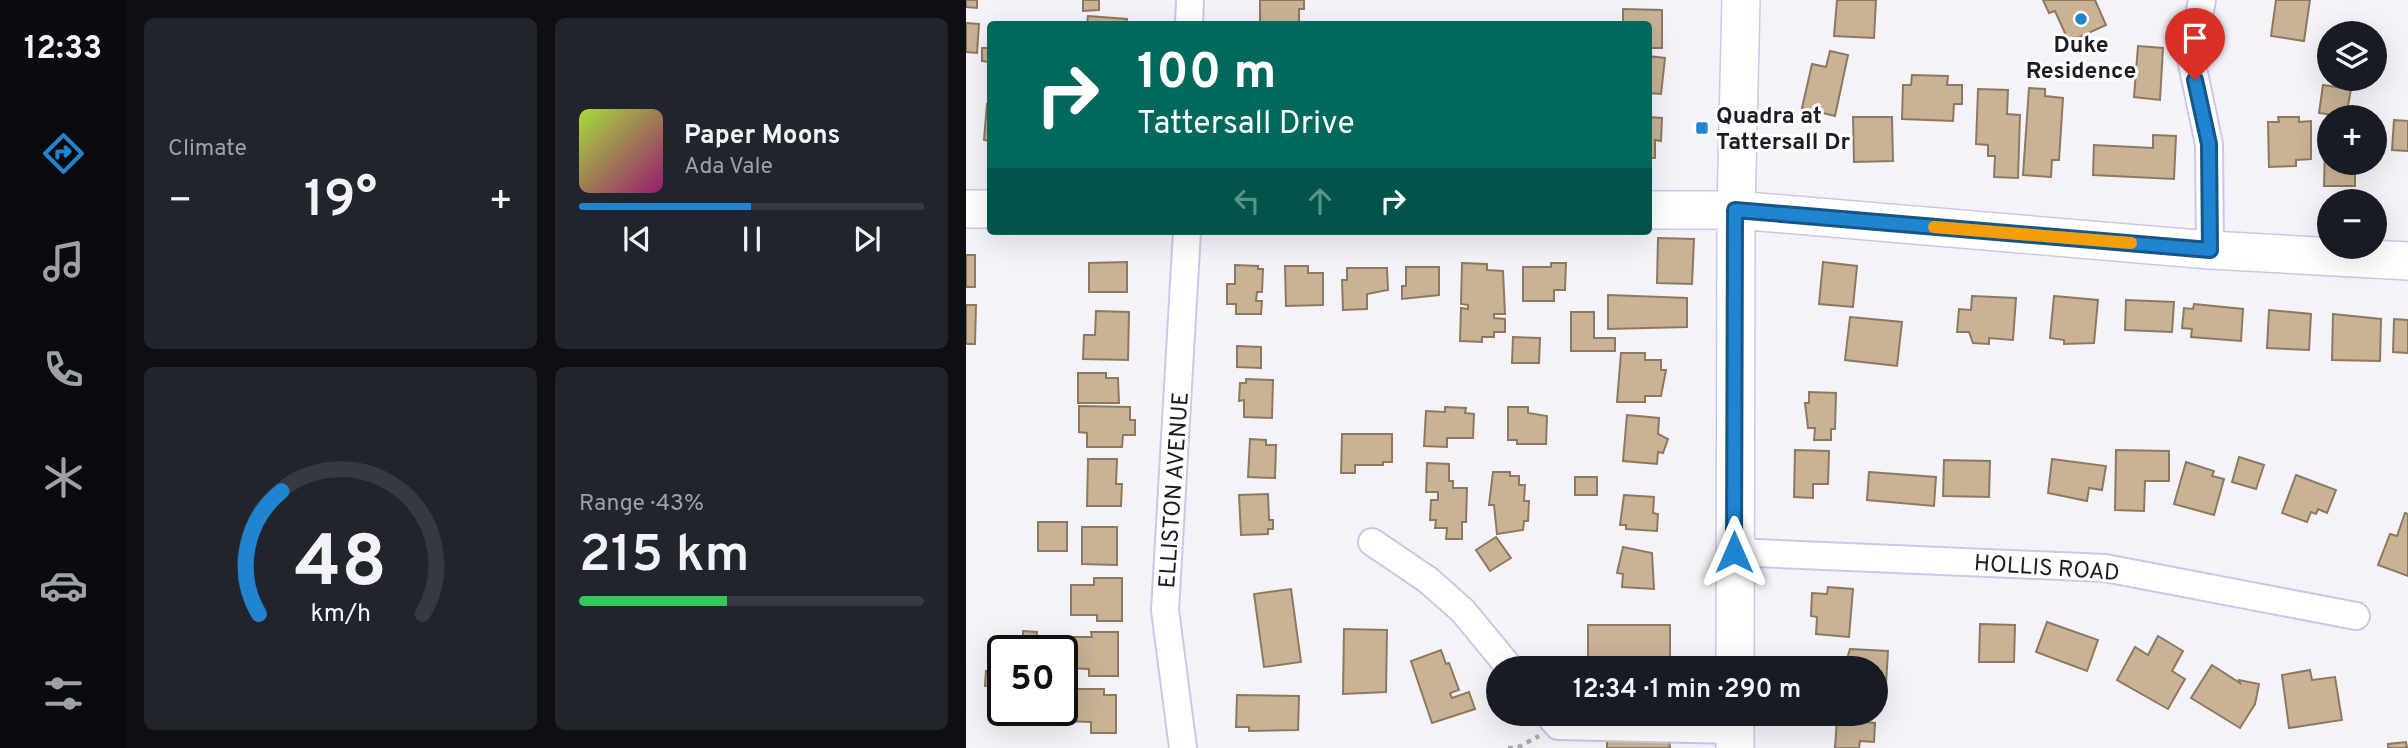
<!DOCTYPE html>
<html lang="en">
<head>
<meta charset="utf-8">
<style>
	:root { --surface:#171b24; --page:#20242c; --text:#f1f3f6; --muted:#9ea1a6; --line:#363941; --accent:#2184d0 }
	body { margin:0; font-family:Overpass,sans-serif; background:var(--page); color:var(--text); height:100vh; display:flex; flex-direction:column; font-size:26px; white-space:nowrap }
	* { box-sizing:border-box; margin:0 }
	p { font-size:23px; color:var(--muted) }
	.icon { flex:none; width:38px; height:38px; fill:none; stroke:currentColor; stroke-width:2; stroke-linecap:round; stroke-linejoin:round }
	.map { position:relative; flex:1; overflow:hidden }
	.details { display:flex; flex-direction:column; gap:18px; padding:18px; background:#0d0f14; width:840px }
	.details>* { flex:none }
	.hud { position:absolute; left:21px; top:21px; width:665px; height:214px; border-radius:7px; box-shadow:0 7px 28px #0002; background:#00695c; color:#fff; overflow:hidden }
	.controls { position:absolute; left:1351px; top:21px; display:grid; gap:14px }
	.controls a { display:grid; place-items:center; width:70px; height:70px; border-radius:50%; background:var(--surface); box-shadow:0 7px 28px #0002; font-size:35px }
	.speed { position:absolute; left:21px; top:635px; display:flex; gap:14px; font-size:35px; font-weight:700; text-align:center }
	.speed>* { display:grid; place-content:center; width:91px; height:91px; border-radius:50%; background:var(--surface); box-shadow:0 7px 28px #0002; line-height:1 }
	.speed .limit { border:4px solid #111; border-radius:10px; background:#fff; color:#111 }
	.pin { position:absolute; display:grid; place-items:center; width:60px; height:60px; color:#fff; margin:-72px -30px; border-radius:50% 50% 50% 0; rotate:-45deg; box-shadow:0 0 7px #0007 }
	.pin .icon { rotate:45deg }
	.me { position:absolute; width:77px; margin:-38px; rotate:0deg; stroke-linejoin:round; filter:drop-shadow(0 0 5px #0008) }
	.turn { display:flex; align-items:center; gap:24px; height:147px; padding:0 35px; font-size:32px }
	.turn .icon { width:91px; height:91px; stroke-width:2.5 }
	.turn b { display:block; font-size:49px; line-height:60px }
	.lanes { display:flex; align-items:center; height:66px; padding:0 35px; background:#0003; justify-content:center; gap:35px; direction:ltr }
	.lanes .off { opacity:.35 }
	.big { font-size:52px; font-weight:600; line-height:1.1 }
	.details .card { flex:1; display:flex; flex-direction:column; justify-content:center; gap:10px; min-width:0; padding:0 24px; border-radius:10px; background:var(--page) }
	.details .dial { align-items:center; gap:0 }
	.dial svg { height:182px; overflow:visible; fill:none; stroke:var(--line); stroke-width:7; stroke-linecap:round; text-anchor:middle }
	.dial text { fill:var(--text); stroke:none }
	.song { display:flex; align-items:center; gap:21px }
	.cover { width:84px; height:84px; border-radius:10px; background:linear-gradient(135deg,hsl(80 70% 55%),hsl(320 70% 35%)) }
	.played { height:7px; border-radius:4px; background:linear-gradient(90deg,var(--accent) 50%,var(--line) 50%) }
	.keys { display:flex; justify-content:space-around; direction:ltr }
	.heat { display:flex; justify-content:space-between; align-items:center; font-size:38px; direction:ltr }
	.charge { height:10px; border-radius:5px; background:linear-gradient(90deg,#34c759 43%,var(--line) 0) }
	.details .tiles { flex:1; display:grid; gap:18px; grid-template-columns:repeat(2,1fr) }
	.trip { position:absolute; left:520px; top:656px; width:402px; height:70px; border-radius:35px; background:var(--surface); box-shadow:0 7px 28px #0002; font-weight:600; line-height:70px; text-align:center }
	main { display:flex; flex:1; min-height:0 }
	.tab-bar { display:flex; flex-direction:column; width:126px; justify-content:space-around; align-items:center; background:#090b0e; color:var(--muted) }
	.tab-bar .icon { width:49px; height:49px }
	.tab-bar .selected { color:var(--accent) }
	.tab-bar b { font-size:32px; color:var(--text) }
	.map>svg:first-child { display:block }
	.building { fill:#c9b296; stroke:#8e795e; stroke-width:2 }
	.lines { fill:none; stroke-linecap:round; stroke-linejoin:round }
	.street-casing { stroke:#ccc7e8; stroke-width:30 }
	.secondary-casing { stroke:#ccc7e8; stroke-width:40 }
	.path { stroke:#acaab3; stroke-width:4.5; stroke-dasharray:5 5; stroke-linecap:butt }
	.street { stroke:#fff; stroke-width:26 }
	.secondary { stroke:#fff; stroke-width:37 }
	.route-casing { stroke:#155687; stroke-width:18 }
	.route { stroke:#2184d0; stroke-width:12 }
	.slow { stroke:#f59e0b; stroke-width:12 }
	.poi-dot { fill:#2184d0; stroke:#fff; stroke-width:2.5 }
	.labels { text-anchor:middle; stroke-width:6; stroke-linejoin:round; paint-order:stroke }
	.poi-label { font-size:23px; font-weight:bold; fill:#1d1b27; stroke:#fff }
	.street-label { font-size:23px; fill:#1d1b27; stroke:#fff }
</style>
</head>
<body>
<main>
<nav class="tab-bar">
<b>12:33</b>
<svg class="icon selected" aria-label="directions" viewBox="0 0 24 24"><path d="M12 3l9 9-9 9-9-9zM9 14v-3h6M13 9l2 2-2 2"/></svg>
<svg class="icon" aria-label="music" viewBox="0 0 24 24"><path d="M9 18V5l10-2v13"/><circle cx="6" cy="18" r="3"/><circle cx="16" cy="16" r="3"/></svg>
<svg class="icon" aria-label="phone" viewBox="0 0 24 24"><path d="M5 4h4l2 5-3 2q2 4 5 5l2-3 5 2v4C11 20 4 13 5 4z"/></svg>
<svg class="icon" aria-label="climate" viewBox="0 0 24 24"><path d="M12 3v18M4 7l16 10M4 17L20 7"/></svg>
<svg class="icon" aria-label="car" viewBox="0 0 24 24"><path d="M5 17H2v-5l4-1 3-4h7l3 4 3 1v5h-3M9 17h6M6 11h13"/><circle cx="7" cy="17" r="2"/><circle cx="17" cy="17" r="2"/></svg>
<svg class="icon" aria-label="filters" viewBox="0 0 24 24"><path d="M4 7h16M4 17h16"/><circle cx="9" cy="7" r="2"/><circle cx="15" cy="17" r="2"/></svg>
</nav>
<section class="details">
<div class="tiles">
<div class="card"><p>Climate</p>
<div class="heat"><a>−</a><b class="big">19°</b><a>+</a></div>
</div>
<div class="card">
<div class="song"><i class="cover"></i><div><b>Paper Moons</b><p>Ada Vale</p></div></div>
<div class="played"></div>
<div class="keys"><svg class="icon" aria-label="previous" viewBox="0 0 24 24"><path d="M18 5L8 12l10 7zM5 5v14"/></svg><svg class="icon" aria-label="pause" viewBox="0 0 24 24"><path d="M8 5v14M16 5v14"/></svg><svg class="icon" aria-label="next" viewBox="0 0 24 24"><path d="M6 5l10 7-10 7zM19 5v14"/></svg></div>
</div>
<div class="card dial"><svg viewBox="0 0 100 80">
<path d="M14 69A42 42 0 1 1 86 69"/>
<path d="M14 69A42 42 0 0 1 24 15" stroke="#2184d0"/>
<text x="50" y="56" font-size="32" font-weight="700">48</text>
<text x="50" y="72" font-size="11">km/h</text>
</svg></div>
<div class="card"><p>Range · 43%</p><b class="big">215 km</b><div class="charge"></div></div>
</div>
</section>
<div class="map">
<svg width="1442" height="748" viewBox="0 0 1442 748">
	<rect width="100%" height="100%" fill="#f4f3fa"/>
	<g class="building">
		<path d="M0,0H11V8L0,7Z"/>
		<path d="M117,0H133V10L117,11Z"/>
		<path d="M294,0H338V9H333V24H294Z"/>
		<path d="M871,0H910L908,38L868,36Z"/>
		<path d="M1077,0H1129L1140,25L1103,42L1089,11L1083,13Z"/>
		<path d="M1310,0H1344L1338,41L1305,36Z"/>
		<path d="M657,9L696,10V48H682V24H657Z"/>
		<path d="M122,16L161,19L160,24H121Z"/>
		<path d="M0,23L13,24L11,53L0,52Z"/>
		<path d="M1172,46L1197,48L1194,100L1168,97Z"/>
		<path d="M16,48H24V62L16,61Z"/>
		<path d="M864,51L882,55L869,116L836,108L846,64L860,67Z"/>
		<path d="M682,56L699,58L695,94L682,93Z"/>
		<path d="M946,75L982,76L981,85H996V104H988L987,121L936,119L937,85H945Z"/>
		<path d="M1357,85L1385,89L1380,117L1353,113Z"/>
		<path d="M1063,88L1079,89V96L1097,98L1093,160H1086L1085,177L1057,175Z"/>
		<path d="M1012,89L1042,90L1041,114L1054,115L1052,178L1028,177L1029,156H1022V145L1010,144Z"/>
		<path d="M21,104L24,105V141L18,140Z"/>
		<path d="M682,117L696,118L695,141L689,140V158H682Z"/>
		<path d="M887,117H926L927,161L888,162Z"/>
		<path d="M1312,117H1333V122L1345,121V159L1330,160V166L1303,167L1302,122H1313Z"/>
		<path d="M1428,120L1442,121V151L1426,150Z"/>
		<path d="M1187,135L1210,136L1208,179L1127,175L1128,145L1187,148Z"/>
		<path d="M1359,149H1363V163H1389V186H1358Z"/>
		<path d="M692,238L728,239L726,284L691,283Z"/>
		<rect x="0" y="255" width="9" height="32"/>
		<path d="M161,262V292H123V263Z"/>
		<path d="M857,262L891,266L887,307L853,304Z"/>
		<path d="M496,263L521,264V270L537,271L539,314H528V318L539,319V332H528V337H516V342L494,341L495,308L502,309V305L495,304Z"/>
		<path d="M585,263H600L599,290H588V301H557V267H585Z"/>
		<path d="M269,265L292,266V269H297L296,292H291L290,301H296L295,314H270V304H261V284H269Z"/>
		<path d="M319,266H342V273H357V305L320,306Z"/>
		<path d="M440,267H473V295L436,299V286H440Z"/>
		<path d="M381,268H421L422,290L401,294V309L377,310L376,280H381Z"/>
		<path d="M642,295L721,298V327L642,329Z"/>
		<path d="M1006,296L1050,298L1047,340L1023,338V344L1007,343L1003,332H991L993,309L1005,310Z"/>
		<path d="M1088,296L1132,300L1128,343L1098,344V340L1084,338Z"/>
		<path d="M1160,300L1208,302L1206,332L1159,330Z"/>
		<path d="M1228,304L1277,309L1275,341L1225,337L1226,329L1216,328L1218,308L1227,309Z"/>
		<path d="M0,305H10L9,344H0Z"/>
		<path d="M1303,310L1345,314L1343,350L1301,348Z"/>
		<path d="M130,311L163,312L162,360L117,359L118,335H129Z"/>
		<path d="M605,312H628V338H649V351H605Z"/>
		<path d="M1367,314L1415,319L1414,361L1366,360Z"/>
		<path d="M884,317L936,322L931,366L879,360Z"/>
		<path d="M1428,319L1442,320V353L1427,352Z"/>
		<path d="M547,337L574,338L573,363H546Z"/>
		<path d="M271,346L295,347V368L271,367Z"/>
		<path d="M655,353H679V360H695V370H700L695,396H679V402H651Z"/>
		<path d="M112,373H140V378H152L153,403H112Z"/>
		<path d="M280,379L307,380L306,418L278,417V400L273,401L274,383H280Z"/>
		<path d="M843,392L870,393L869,429H865V440H848L849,428H842L839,403H843Z"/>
		<path d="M113,406L164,407V420H169V435H157L156,447H121V433L113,432Z"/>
		<path d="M479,407L500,408L499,413L508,414L507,438H481V447L458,446L460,411L479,412Z"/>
		<path d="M542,407H562V413L581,416L580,444H551V440H542Z"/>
		<path d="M661,415L693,418L692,434L702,439L697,453L692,452L691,464L657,461Z"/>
		<path d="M376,434H426V462H417V465H389V473H375Z"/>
		<path d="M284,439L300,440V445H310L309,478L282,477Z"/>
		<path d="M829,450L863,451L862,484H847V498L828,497Z"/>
		<path d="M1150,450L1203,451V481H1179L1178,511L1149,510Z"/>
		<path d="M1273,457L1298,465L1290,489L1266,482Z"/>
		<path d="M122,459H151L150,484H156L155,506H121Z"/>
		<path d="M1086,459L1140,466L1136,490L1123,488L1121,501L1082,493Z"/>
		<path d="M978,460L1024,461L1023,497L977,496Z"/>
		<path d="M1220,462L1248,471L1246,476L1258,479L1248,515L1208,504Z"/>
		<path d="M461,463L483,464V481H487V488H501L500,522H496V539H480L481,528H469L470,520H464L465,500H472V492H460Z"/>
		<path d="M527,472H544V476H553V485H559L558,501H563L562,521H558L557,530L531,534L528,505H523Z"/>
		<path d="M903,472L970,477L968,506L901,500Z"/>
		<path d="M1330,475L1370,490L1361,513L1352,509L1350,514L1345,512L1341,522L1316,513Z"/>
		<rect x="609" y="477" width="22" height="18"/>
		<path d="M302,494L303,520H307V529H302V534L275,535L273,495Z"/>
		<path d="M658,495L688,497L687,513L692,514L691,531L660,529V525H654Z"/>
		<path d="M1439,513L1442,514V576L1412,565L1424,534L1431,536Z"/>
		<rect x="72" y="522" width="29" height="29"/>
		<path d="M116,527H151V565L116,564Z"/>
		<path d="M530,537L545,558L524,571L510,550Z"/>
		<path d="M657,547L686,553L688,589L656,587L657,574L651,573Z"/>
		<path d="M128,578H156V621H131V615H105V585H128Z"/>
		<path d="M862,587L887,589L883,637L850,634L851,617L845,616L846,593L861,594Z"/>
		<path d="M325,589L335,662L298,667L288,594Z"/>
		<path d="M1081,622L1132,640L1121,671L1070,652Z"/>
		<path d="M1014,624L1049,625L1048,662H1013Z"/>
		<rect x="622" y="625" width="82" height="43"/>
		<path d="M378,629L421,630L420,692L377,694Z"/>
		<path d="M57,631L71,632L70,644L57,643Z"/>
		<path d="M125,632H152V676H123V669L103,668V637H126Z"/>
		<path d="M42,636L54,638L52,650L40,649Z"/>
		<path d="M1192,636L1217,651L1206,671L1219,679L1202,709L1151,680L1169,647L1182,655Z"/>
		<path d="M884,649L922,651L920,684L910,683V668H878Z"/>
		<path d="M475,650L480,664L483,663L493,690L484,693L486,698L503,692L509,709L466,723L445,661Z"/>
		<path d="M1246,665L1274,683L1273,680L1293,684L1289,704L1274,728L1225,698Z"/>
		<path d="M1344,670L1346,680L1369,677L1376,720L1323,728L1316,675Z"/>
		<path d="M20,671L37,672V686H19Z"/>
		<path d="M97,689H138V695H150V733H125V722L96,721Z"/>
		<path d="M271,695L333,696L332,730L283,731V727H270Z"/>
		<path d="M871,719L909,723L908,742L894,741L893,748H869Z"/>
		<path d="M703,739L704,748H641V740Z"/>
		<path d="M1440,742L1441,748H1422V744Z"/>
	</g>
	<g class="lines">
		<g class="street-casing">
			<g id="street">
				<path d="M1236,0L1225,59L1243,144L1244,250"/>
				<path d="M223,24L224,0"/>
				<path d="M406,542L462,580L497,611L544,668"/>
				<path d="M768,552L1139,568L1390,616"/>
				<path d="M582,714L592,726L769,730"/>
				<path d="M217,748L199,610L221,231"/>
			</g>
		</g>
		<g class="secondary-casing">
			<g id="secondary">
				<path d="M0,209H24"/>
				<path d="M682,210H770L1244,250L1442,261"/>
				<path d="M769,668L770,210L775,0"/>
				<path d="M769,748V714"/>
			</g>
		</g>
		<path class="path" d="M542,748H551L573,736"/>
		<use href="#street" class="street"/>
		<use href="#secondary" class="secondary"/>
	</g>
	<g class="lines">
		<g class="route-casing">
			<path id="route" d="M768,552L769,210L1244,250L1243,144L1229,80"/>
		</g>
		<use href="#route" class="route"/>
		<path class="slow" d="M968,227L1165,243"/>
	</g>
	<g class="poi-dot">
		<circle cx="1115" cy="19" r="7"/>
		<rect x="729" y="121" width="14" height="14" rx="3.5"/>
	</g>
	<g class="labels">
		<g class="poi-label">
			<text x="1115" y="52">Duke<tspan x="1115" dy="26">Residence</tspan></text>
			<text x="750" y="123" text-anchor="start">Quadra at<tspan x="750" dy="26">Tattersall Dr</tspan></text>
		</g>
		<g class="street-label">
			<text transform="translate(207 490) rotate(-86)" y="8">ELLISTON AVENUE</text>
			<text transform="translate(1081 567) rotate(4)" y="8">HOLLIS ROAD</text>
		</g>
	</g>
</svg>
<div class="controls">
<a><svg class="icon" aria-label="layers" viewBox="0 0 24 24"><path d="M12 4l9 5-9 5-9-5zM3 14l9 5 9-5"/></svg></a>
<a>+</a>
<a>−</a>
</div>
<div class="speed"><div class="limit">50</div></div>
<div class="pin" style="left:1229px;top:80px;background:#d93025"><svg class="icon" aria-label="arrive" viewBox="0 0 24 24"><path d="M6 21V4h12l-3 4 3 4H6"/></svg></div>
<svg class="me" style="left:768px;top:552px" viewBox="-20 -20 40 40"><path d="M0-17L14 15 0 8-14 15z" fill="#2184d0" stroke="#fff" stroke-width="4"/></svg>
<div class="trip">12:34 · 1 min · 290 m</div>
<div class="hud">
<div class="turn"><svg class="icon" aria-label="right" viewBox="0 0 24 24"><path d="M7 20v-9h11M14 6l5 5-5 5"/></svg><div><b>100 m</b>Tattersall Drive</div></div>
<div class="lanes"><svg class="icon off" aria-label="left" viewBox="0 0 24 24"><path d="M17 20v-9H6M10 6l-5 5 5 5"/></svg><svg class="icon off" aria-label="ahead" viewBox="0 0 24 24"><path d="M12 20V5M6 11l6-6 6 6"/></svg><svg class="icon" aria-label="right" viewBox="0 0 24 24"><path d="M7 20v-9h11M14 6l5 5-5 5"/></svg></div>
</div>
</div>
</main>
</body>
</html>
